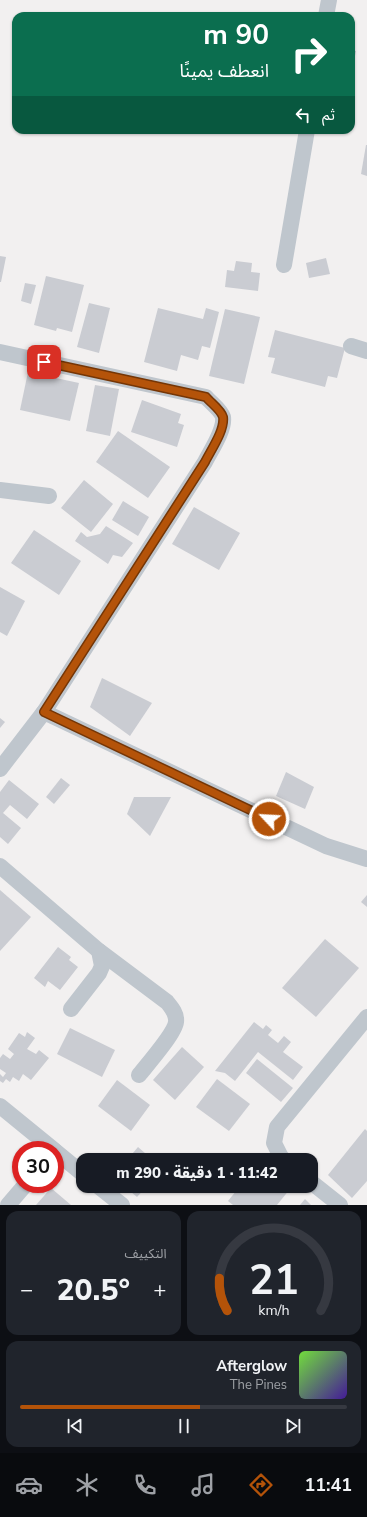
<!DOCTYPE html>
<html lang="ar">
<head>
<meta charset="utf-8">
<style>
	:root { --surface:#171b24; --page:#20242c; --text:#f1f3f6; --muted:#9ea1a6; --line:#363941; --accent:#b45309 }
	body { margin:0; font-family:"Nunito Sans","Noto Sans Arabic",sans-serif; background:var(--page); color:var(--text); direction:rtl; height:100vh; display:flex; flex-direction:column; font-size:15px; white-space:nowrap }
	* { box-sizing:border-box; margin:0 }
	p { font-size:13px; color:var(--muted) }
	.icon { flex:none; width:22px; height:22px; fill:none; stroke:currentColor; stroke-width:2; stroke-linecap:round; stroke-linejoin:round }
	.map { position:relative; height:1205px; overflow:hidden; direction:ltr }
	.side { display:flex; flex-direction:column; gap:6px; padding:6px; background:#0d0f14; flex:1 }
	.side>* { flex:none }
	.hud { position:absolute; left:12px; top:12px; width:343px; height:122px; border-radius:12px; box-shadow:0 1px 3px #0004; direction:rtl; background:#0b6e4f; color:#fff; overflow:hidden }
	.speed { position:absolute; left:12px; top:1141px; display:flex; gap:8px; font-size:20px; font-weight:700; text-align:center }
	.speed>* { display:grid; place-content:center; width:52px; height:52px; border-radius:50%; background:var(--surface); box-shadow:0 1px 3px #0004; line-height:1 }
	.speed .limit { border:6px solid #d22; background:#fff; color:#111 }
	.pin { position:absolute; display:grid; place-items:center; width:34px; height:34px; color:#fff; margin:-17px; border-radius:8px; box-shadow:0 2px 6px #0006 }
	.me { position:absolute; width:44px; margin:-22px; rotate:295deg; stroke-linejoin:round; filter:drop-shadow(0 0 3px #0008) }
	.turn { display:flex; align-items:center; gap:14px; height:84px; padding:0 20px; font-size:18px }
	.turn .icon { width:52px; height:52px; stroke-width:2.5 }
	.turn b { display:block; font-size:28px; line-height:34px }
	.then { display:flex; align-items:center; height:38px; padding:0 20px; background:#0003; gap:8px; font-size:15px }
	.big { font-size:30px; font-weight:800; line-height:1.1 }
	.side .card { flex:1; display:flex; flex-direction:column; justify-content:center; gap:6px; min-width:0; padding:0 14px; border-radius:12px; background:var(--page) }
	.side .dial { align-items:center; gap:0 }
	.dial svg { height:104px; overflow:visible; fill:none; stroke:var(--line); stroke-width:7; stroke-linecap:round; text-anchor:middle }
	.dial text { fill:var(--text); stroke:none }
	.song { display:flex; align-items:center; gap:12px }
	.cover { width:48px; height:48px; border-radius:6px; background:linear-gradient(135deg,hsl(100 70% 55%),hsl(260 70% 35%)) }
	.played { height:4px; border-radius:2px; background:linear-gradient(90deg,var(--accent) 55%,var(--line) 55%) }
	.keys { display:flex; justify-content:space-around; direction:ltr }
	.heat { display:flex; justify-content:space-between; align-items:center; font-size:22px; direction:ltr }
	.side .tiles { flex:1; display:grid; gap:6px; grid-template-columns:1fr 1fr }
	.card:last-child { grid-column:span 2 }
	.trip { position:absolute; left:76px; top:1153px; width:242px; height:40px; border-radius:12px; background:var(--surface); box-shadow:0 1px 3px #0004; font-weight:800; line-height:40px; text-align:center; direction:rtl }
	.tabs { display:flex; height:64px; justify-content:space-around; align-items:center; background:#090b0e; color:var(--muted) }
	.tabs .icon { width:28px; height:28px }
	.tabs .current { color:var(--accent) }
	.tabs b { font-size:18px; color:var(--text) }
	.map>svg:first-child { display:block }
	.building { fill:#caccd2 }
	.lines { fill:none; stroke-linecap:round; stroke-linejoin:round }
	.street { stroke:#bfc6cd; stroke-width:16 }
	.route-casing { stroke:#753606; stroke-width:10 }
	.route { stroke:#b45309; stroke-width:7 }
</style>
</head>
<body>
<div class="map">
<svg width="367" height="1205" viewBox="0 0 367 1205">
	<rect width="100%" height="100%" fill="#f2f0f0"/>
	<g class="building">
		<path d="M351,50L356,51L352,70H351Z"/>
		<path d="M366,145H367V176L361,174Z"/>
		<path d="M0,256L6,257L1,282H0Z"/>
		<path d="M326,258L330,274L309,278L306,263Z"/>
		<path d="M236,261L252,263L251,272L260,273L258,291L225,287L227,270L234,271Z"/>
		<path d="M46,276L84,285L72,332L57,328L56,331L34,325Z"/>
		<path d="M25,283L36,285L31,304L21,301Z"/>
		<path d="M89,303L110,308L99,353L77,347Z"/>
		<path d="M158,308L203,319L206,308L219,312L210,348L202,346L198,360L181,355L177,371L144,362Z"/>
		<path d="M225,309L260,317L244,384L209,376Z"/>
		<path d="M275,330L345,348L337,378L328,376L325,387L271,373L275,358L268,357Z"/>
		<path d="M28,372L79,383L70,421L20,410Z"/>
		<path d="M95,385L119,389L110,436L86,431Z"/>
		<path d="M142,400L181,414L178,423L184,425L177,447L131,432Z"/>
		<path d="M118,431L170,467L148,498L96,462Z"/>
		<path d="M84,480L113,504L91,532L61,508Z"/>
		<path d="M123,501L149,517L138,536L112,520Z"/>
		<path d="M194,507L240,533L219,570L172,544Z"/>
		<path d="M106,526L133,543L122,557L113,555L108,564L75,541L81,532L87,537L100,534Z"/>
		<path d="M34,530L81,561L59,595L11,563Z"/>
		<path d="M0,587L25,601L7,636L0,632Z"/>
		<path d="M102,678L152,703L130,736L90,707Z"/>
		<path d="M0,718L5,722L0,728Z"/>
		<path d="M286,772L314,787L305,809L276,796Z"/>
		<path d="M61,778L70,785L54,804L46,797Z"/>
		<path d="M9,780L39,804L27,819L10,805L3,813L21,828L8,844L0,837V792Z"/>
		<path d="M134,797H171L150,836L127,814Z"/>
		<path d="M0,890L31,917L0,951Z"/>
		<path d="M367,895V907L361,902Z"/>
		<path d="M325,939L359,968L316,1017L282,988Z"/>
		<path d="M58,947L71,957L69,960L78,967L60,990L48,981L45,987L34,978Z"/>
		<path d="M254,1022L263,1029L266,1025L272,1030L268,1035L278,1043L284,1036L291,1042L283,1052L303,1067L293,1080L258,1052L235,1081L225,1073L215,1071Z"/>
		<path d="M70,1028L115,1050L102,1077L57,1054Z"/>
		<path d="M27,1032L35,1038L27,1049L36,1054L39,1050L49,1058L31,1080L23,1074L19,1081L13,1077L10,1082L6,1079L3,1083L0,1081V1074L3,1077L6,1073L0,1069V1058L3,1054L10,1059L14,1054L8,1049L19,1033L25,1037Z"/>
		<path d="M182,1047L204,1067L175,1100L153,1080Z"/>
		<path d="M257,1059L293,1088L281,1102L246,1073Z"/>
		<path d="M217,1079L250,1104L229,1131L196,1107Z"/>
		<path d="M117,1080L150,1105L131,1131L98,1106Z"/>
		<path d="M365,1129L367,1131V1181L352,1198L328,1175Z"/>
		<path d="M138,1147L153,1160H127Z"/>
		<path d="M124,1186H147L137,1197Z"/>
		<path d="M240,1186H286L290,1189L277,1205H233L228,1201Z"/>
		<path d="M51,1188L71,1205H36Z"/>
		<path d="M305,1199L311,1205H300Z"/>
	</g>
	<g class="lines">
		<g class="street">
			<path d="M326,16L329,0"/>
			<path d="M284,265L307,130"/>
			<path d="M351,346L367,351"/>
			<path d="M0,352L206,397C211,403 221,410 223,417C225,430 211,450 205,462L44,712L0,769"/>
			<path d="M0,490L49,496"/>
			<path d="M44,712L326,846L367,859"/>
			<path d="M0,866L99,951L102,966L99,973L71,1009"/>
			<path d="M99,951L167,1002C172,1008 177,1014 176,1022C175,1033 147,1065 139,1075"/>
			<path d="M0,1106L54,1150"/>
			<path d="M55,1151L83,1174"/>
			<path d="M284,1160L281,1157L274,1143L277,1127L367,1017"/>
			<path d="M311,1182L340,1205"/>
			<path d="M98,1186L122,1205"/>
			<path d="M8,1205L26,1184"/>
		</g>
	</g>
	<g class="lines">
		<g class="route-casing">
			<path id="route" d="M44,362L206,397C211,403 221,410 223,417C225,430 211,450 205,462L44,712L269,819"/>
		</g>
		<use href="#route" class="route"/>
	</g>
</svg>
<div class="speed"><div class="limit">30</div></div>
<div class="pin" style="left:44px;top:362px;background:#d93025"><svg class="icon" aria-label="arrive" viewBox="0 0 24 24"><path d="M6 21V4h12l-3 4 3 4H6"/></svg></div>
<svg class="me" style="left:269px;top:819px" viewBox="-20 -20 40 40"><circle r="17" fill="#b45309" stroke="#fff" stroke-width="3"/><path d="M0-11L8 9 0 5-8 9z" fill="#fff"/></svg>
<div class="trip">11:42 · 1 دقيقة · 290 m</div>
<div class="hud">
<div class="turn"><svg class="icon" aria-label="right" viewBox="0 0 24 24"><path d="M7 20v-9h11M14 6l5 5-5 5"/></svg><div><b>90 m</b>انعطف يمينًا</div></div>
<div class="then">ثم<svg class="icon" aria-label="left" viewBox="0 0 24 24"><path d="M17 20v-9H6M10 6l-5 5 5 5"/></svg></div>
</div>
</div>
<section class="side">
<div class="tiles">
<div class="card dial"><svg viewBox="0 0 100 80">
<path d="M14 69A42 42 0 1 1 86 69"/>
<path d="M14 69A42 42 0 0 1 8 44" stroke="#b45309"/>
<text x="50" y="56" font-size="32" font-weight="700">21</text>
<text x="50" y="72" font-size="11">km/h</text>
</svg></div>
<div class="card"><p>التكييف</p>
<div class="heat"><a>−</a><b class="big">20.5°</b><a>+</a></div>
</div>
<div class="card">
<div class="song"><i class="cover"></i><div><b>Afterglow</b><p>The Pines</p></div></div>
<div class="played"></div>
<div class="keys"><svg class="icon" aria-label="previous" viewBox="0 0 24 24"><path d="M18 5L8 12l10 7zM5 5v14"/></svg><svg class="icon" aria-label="pause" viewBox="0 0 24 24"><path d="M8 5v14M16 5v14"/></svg><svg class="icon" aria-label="next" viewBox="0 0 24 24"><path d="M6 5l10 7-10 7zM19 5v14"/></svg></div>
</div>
</div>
</section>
<nav class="tabs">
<b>11:41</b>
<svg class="icon current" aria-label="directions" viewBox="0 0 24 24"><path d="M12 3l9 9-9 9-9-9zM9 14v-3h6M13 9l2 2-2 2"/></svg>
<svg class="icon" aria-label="music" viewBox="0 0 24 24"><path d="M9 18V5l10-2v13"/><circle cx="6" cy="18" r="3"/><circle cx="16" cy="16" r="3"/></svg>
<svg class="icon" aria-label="phone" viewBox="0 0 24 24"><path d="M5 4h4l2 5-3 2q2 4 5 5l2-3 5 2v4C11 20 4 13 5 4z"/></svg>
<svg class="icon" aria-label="climate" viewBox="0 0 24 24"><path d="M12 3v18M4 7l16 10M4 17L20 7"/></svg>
<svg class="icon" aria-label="car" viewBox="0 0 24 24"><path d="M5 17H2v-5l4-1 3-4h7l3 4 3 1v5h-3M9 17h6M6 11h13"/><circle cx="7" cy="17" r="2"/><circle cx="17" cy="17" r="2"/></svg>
</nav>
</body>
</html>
